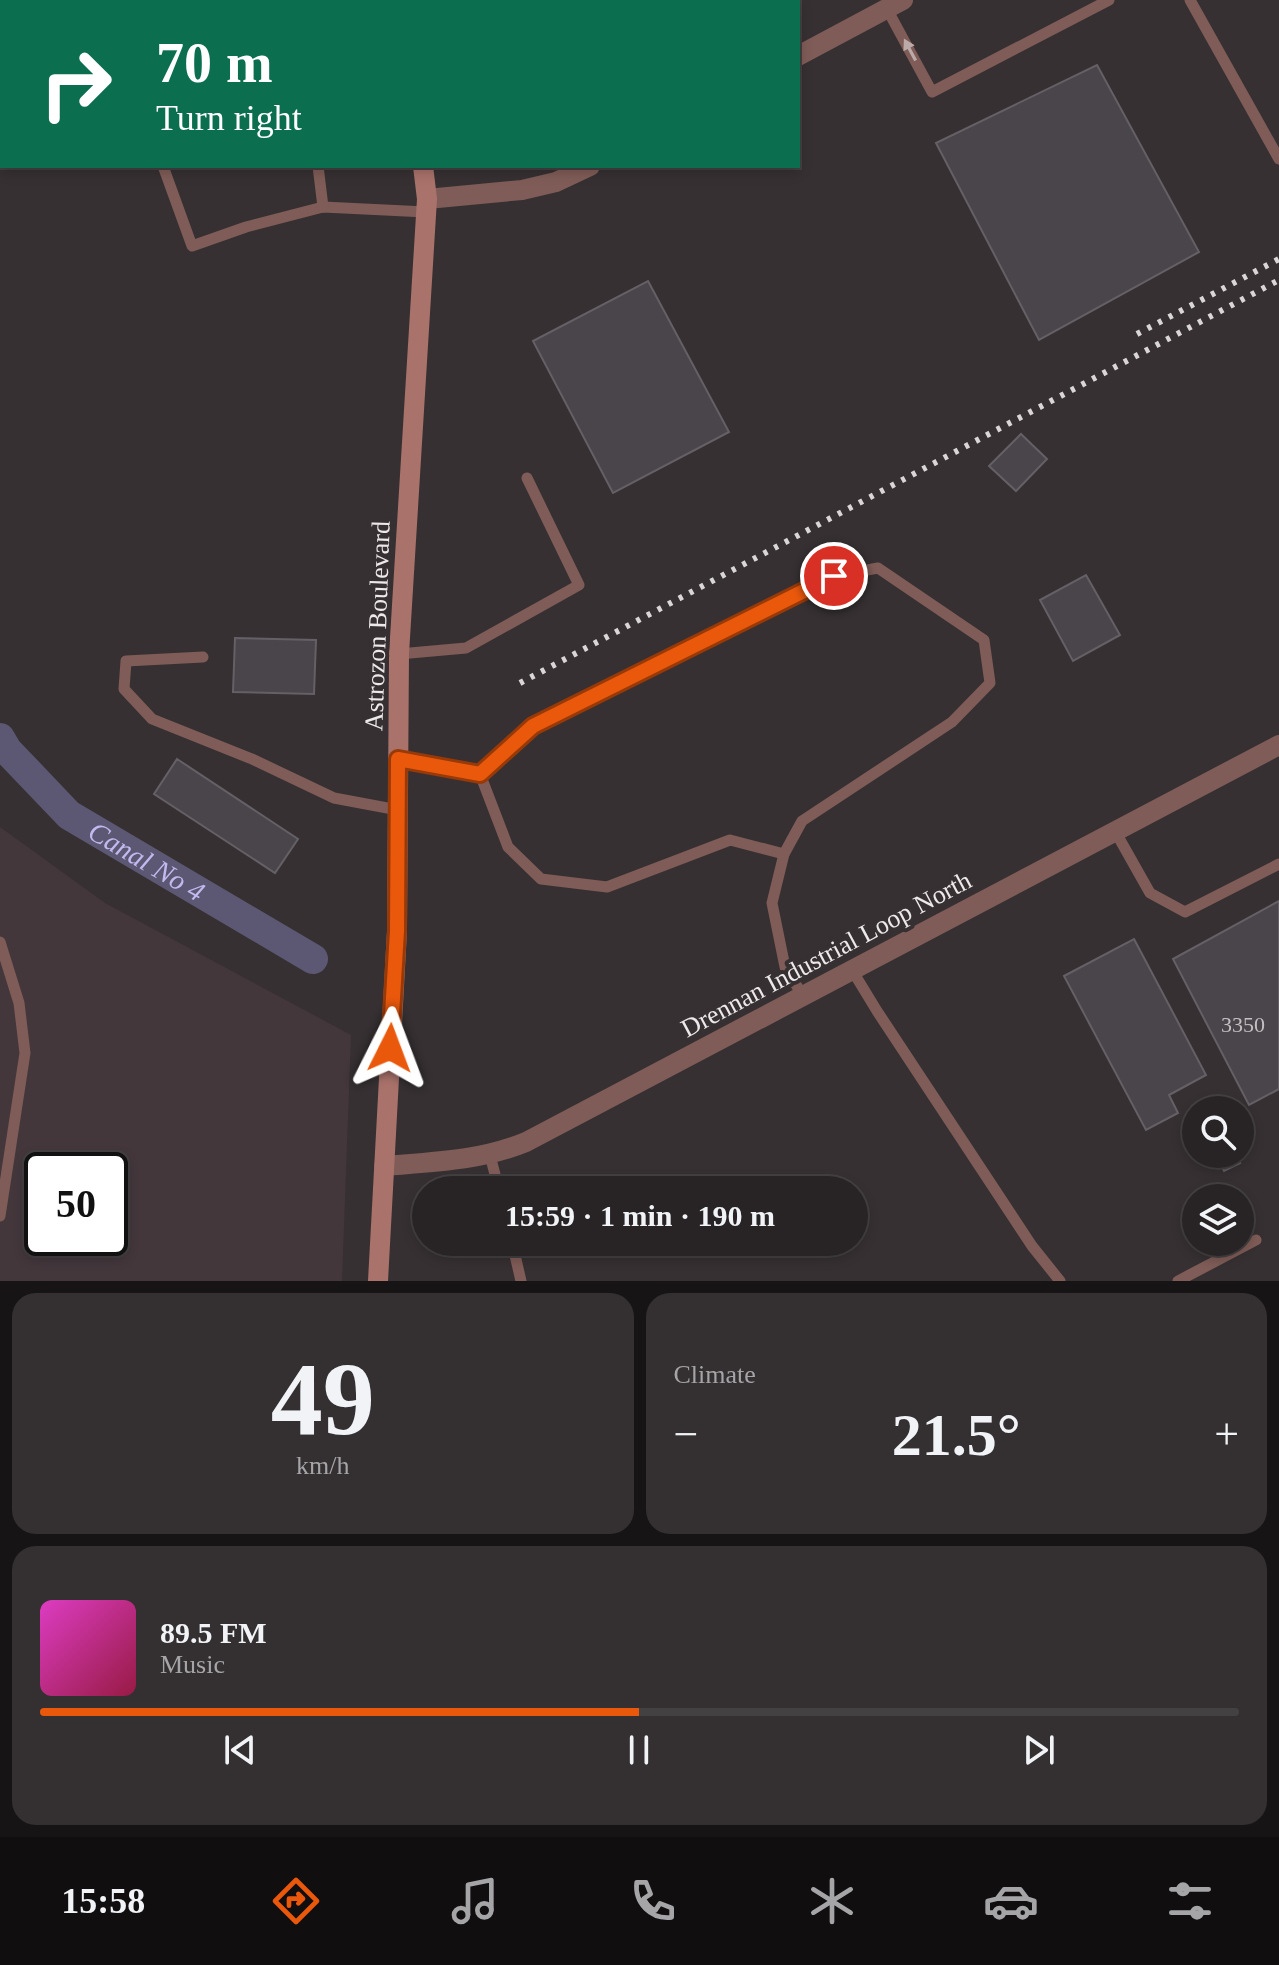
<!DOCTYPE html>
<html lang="en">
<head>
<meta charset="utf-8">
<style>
	:root { --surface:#282426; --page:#343032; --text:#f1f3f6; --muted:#a5a4a7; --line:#444143; --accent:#ea580c }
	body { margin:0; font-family:"Times New Roman",serif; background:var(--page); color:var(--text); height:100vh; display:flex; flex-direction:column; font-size:30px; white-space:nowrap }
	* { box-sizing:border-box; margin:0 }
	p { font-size:26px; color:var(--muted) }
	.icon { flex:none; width:44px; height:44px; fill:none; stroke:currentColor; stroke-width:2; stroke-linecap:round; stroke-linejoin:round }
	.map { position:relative; height:1281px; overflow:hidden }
	.side { display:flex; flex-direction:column; gap:12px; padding:12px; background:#161415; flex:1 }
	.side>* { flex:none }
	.banner { position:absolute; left:0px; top:0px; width:800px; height:168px; box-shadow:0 4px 12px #0003,0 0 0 2px var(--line); background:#0b6e4f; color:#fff; overflow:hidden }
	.controls { position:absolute; left:1182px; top:1096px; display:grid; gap:16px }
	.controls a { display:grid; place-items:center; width:72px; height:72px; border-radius:50%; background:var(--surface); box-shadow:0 4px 12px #0003,0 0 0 2px var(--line); font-size:40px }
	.speed { position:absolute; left:24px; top:1152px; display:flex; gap:16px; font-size:40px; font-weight:700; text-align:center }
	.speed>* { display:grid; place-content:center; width:104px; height:104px; border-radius:50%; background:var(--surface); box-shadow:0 4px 12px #0003,0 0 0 2px var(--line); line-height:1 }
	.speed .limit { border:4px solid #111; border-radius:12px; background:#fff; color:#111 }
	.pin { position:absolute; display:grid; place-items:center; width:68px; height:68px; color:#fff; margin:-34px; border:4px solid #fff; border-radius:50%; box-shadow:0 2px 8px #0007 }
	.me { position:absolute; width:88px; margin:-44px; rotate:3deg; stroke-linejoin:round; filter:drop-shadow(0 0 6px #0008) }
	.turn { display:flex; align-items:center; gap:28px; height:168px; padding:0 24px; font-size:36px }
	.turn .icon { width:104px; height:104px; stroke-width:2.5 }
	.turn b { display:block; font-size:56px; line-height:68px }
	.big { font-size:60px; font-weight:600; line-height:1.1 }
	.side .card { flex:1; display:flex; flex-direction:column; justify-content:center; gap:12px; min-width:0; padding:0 28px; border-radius:24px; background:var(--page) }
	.side .dial { align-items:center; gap:0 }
	.dial b { font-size:104px; line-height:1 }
	.song { display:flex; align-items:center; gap:24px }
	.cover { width:96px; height:96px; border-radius:12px; background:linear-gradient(135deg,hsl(310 70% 55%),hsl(340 70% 35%)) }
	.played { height:8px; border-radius:4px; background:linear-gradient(90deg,var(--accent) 50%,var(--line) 50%) }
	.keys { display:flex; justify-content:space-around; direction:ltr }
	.heat { display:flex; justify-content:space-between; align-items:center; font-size:44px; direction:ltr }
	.side .tiles { flex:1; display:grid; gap:12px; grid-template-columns:1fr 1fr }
	.card:last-child { grid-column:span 2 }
	.trip { position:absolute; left:412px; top:1176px; width:456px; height:80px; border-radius:40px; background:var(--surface); box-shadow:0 4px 12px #0003,0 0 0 2px var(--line); font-weight:600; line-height:80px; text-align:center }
	.dock { display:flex; height:128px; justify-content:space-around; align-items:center; background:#100e0f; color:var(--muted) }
	.dock .icon { width:56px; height:56px }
	.dock .on { color:var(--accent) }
	.dock b { font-size:36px; color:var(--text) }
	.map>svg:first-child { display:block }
	.built { fill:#43373c; fill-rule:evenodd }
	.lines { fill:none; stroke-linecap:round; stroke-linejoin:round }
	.canal { stroke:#5c5873; stroke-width:30 }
	.building { fill:#49454a; stroke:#646065; stroke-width:2 }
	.lane { stroke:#7f5c57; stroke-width:11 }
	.street { stroke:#7f5c57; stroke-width:20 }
	.secondary { stroke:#a9726b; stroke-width:20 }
	.rail { stroke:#dad6d7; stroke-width:6; stroke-dasharray:4 8; stroke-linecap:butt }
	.oneway { fill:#bcaaa8 }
	.route-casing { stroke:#983908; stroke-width:20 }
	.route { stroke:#ea580c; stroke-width:14 }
	.labels { text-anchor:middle; stroke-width:8; stroke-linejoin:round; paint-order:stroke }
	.number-label { font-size:22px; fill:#c4c0c2 }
	.street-label { font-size:26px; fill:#ede9ea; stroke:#363032 }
	.water-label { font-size:28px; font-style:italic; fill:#c2baef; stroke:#363032 }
</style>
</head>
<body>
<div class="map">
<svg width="1279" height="1281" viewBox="0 0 1279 1281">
	<rect width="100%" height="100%" fill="#363032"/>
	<path class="built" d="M0,827L105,903L351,1035L342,1281H0ZM42,1170H110V1238H42Z"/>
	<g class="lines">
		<path class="canal" id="s1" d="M0,738L7,750L69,815L313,959"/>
	</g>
	<g class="building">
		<path d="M484,0H628L629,2H485Z"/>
		<path d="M1097,65L1199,252L1039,340L936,143Z"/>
		<path d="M648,281L729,432L613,493L533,341Z"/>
		<path d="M1021,434L1047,459L1016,491L989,466Z"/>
		<path d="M1086,575L1120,635L1073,661L1040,600Z"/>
		<path d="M235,638L316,640L314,694L233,692Z"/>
		<path d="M177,759L298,839L275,873L154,794Z"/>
		<path d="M1279,901V1089L1249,1105L1173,959Z"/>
		<path d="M1134,939L1206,1075L1169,1095L1178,1113L1146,1130L1064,976Z"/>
		<path d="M1208,1098L1214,1110H1196V1114L1192,1106Z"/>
		<path d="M1216,1154H1235L1240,1163L1224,1171Z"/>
	</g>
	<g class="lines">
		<g class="lane">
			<path d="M257,0L259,2"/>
			<path d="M463,0L464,2"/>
			<path d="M711,0L713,2"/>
			<path d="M1190,0L1279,159"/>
			<path d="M208,2L214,0"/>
			<path d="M887,9L932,92L1109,0"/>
			<path d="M163,166L192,246L246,227L323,207L426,212"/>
			<path d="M318,166L323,207"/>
			<path d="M399,654L466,648L579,585L527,478"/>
			<path d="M203,657L126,661L124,689L152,719L252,759L334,798L398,810"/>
			<path d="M398,759L480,774L533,726L834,576L878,568L984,640L990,683L952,722L802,821L784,854L772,903L785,967L803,996"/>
			<path d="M480,774L508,847L541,879L607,887L730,840L784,854"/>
			<path d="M1115,831L1150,893L1185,912L1279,864"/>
			<path d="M0,942L19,1003L25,1053L0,1216"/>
			<path d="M852,970L877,1011L1032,1246L1060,1281"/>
			<path d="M490,1155L499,1190"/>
			<path d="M512,1242L521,1281"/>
			<path d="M1178,1281L1256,1240"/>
		</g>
		<g class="street">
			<path d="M798,56L903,0"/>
			<path d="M427,199L522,190L556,182L590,166"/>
			<path d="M384,1166C433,1162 480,1161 526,1142L1279,745"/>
		</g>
		<g class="secondary">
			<path d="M371,0L372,2"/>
			<path d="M378,1281L397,931L399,654L427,199L423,166"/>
		</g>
		<g class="rail">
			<path d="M1137,334L1279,259"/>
			<path d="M520,683L1279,280"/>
		</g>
	</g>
	<defs><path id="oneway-solid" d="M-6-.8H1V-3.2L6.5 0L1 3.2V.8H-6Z" transform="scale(2)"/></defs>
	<use class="oneway" href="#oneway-solid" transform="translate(910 50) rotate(-118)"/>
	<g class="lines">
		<g class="route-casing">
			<path id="route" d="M390,1048L397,931L398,759L480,774L533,726L834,576"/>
		</g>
		<use href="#route" class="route"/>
	</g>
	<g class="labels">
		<g class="number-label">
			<text x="1243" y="1032">3350</text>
		</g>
		<g class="street-label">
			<text transform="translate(377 626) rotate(-88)" y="9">Astrozon Boulevard</text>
			<text transform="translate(826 954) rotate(-28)" y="9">Drennan Industrial Loop North</text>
		</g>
		<g class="water-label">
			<text dy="10" stroke="none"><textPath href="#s1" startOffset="194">Canal No 4</textPath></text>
		</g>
	</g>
</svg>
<div class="controls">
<a><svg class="icon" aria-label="search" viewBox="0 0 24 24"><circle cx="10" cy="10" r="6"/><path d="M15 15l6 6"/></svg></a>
<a><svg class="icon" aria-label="layers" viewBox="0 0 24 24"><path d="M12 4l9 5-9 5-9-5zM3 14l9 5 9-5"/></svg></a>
</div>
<div class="speed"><div class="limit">50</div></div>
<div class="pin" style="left:834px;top:576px;background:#d93025"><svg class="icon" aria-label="arrive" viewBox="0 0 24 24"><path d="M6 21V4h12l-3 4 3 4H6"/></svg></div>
<svg class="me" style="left:390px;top:1048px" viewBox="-20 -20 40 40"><path d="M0-17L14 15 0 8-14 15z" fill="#ea580c" stroke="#fff" stroke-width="4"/></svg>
<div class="trip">15:59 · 1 min · 190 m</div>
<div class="banner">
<div class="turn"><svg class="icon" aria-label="right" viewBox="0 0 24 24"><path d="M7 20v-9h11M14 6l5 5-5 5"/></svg><div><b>70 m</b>Turn right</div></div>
</div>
</div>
<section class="side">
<div class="tiles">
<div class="card dial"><b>49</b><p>km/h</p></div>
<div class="card"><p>Climate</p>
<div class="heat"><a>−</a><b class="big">21.5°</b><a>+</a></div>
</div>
<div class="card">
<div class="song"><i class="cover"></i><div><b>89.5 FM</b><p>Music</p></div></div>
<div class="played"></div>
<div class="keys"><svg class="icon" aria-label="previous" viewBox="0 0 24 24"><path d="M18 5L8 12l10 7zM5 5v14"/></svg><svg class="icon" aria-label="pause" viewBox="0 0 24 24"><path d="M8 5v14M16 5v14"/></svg><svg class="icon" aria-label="next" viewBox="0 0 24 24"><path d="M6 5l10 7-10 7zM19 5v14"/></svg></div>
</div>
</div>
</section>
<nav class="dock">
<b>15:58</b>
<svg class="icon on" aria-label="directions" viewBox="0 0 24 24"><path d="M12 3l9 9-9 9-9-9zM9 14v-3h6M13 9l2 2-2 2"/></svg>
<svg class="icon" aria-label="music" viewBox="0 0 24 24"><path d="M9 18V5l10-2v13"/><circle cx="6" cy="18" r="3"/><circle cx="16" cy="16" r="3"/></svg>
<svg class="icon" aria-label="phone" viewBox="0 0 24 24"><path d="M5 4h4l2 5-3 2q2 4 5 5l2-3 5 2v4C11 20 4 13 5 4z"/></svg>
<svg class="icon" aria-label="climate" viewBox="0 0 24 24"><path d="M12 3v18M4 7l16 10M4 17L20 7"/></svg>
<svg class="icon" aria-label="car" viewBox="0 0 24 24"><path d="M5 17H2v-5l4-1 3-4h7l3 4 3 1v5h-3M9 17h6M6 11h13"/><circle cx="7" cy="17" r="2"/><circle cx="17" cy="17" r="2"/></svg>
<svg class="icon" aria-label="filters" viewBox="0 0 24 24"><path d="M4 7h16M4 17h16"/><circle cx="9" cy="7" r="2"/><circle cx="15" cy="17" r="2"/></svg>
</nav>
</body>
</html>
